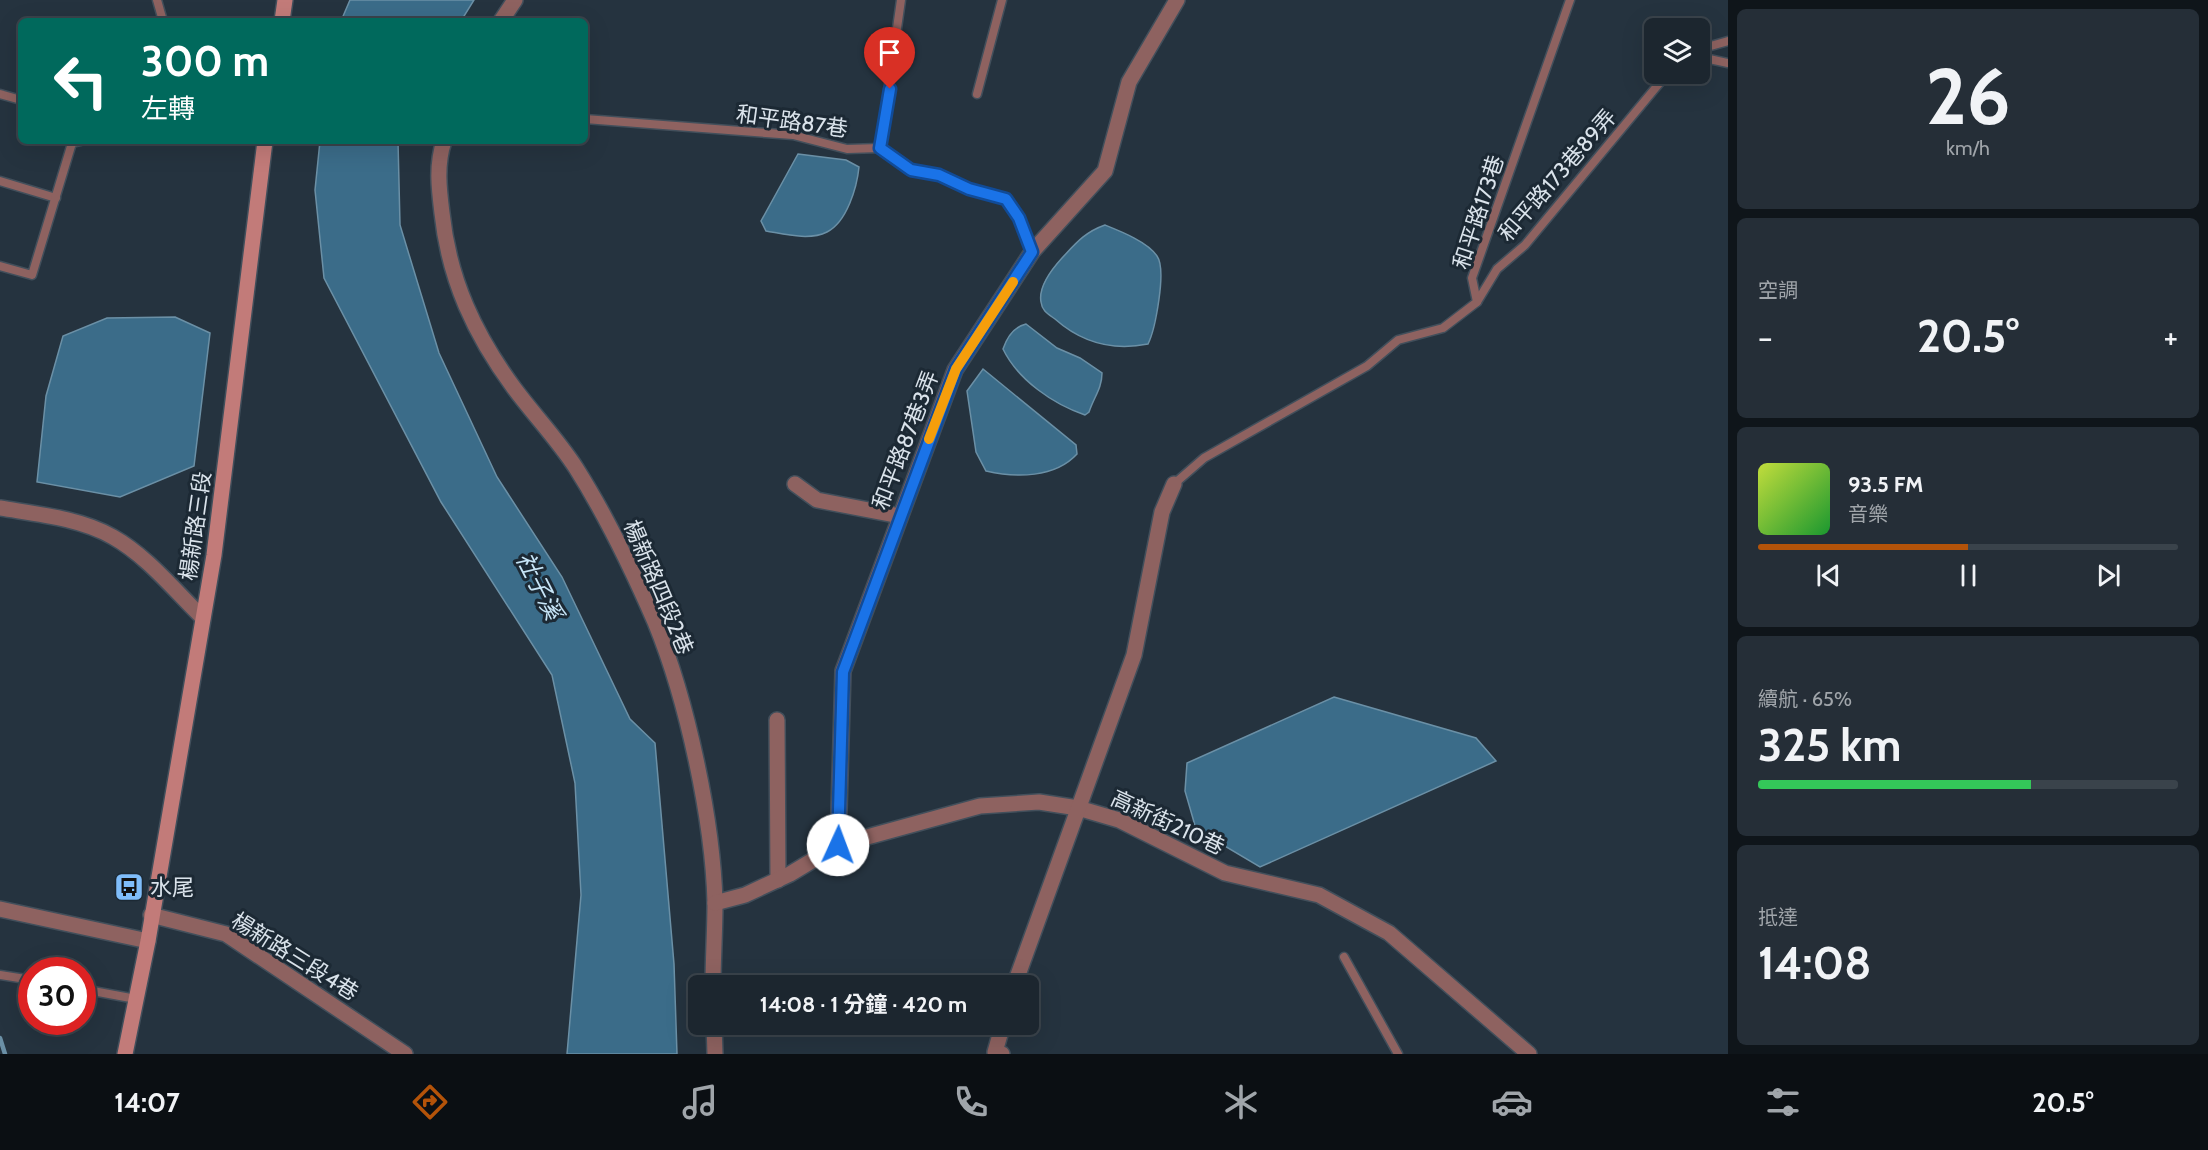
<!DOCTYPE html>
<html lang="zh-TW">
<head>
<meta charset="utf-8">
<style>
	:root { --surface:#1c262f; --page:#252e37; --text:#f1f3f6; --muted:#a0a5aa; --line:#3a434b; --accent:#b45309 }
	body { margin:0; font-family:Cabin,"Noto Sans TC",sans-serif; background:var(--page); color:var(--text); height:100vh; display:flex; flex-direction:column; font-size:22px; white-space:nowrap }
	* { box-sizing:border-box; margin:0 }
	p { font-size:20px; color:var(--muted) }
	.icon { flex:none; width:33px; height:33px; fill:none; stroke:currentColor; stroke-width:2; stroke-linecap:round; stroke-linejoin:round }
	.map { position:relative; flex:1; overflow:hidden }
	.drawer { display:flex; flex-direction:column; gap:9px; padding:9px; background:#0f151a; width:480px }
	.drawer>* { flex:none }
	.guide { position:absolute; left:18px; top:18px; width:570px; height:126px; border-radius:9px; box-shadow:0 6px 24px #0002,0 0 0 2px var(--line); background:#00695c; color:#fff; overflow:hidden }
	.buttons { position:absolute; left:1644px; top:18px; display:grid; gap:12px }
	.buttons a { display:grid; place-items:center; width:66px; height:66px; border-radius:9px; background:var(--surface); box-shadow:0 6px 24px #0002,0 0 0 2px var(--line); font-size:30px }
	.speed { position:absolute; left:18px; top:957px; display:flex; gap:12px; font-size:30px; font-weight:700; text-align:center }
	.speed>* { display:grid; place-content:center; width:78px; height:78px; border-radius:50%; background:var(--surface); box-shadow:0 6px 24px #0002,0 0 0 2px var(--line); line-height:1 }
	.speed .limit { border:9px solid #d22; background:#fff; color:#111 }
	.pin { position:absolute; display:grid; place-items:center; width:51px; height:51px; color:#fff; margin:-62px -26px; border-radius:50% 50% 50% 0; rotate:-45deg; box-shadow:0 0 6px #0007 }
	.pin .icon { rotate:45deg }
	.me { position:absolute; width:66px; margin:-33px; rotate:2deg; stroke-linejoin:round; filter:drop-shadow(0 0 4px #0008) }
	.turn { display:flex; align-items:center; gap:21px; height:126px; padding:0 24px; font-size:27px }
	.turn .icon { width:78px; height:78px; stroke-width:2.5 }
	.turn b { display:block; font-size:42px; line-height:51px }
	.big { font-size:45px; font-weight:700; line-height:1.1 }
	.drawer .widget { flex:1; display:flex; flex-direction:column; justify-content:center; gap:9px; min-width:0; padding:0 21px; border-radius:9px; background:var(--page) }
	.drawer .dial { align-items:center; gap:0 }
	.dial b { font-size:78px; line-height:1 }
	.song { display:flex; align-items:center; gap:18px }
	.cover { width:72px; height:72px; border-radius:9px; background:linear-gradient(135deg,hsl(70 70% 55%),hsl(130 70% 35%)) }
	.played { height:6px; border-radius:3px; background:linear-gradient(90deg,var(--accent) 50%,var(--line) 50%) }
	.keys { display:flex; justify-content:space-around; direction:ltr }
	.heat { display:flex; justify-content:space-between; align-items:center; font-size:33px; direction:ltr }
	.charge { height:9px; border-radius:4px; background:linear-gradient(90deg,#34c759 65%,var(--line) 0) }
	.trip { position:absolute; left:688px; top:975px; width:351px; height:60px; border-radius:9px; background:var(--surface); box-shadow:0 6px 24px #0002,0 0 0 2px var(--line); font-weight:700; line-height:60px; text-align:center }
	.menu { display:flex; height:96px; justify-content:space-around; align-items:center; background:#0b0f13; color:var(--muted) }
	.menu .icon { width:42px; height:42px }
	.menu .on { color:var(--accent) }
	.menu b { font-size:27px; color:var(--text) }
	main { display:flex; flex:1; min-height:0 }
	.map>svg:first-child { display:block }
	.water { fill:#3b6c89; stroke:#6b90a6; stroke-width:1.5 }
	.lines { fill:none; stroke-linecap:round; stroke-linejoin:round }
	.stream { stroke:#6b90a6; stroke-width:4.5 }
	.service-casing { stroke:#424f5b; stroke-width:11 }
	.minor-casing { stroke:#424f5b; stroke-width:18 }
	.secondary-casing { stroke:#424f5b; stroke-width:18 }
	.service { stroke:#8e6260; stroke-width:8 }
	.minor { stroke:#8e6260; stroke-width:15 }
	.secondary { stroke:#c27b79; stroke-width:15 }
	.route-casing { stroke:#114b97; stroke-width:15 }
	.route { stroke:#1a73e8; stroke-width:10 }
	.slow { stroke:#f59e0b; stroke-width:10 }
	.labels { text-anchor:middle; stroke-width:6; stroke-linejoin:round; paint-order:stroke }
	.street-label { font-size:22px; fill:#dae3eb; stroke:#1c2934 }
	.poi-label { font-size:22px; fill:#dae3eb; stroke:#1c2934; text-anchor:start }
	.water-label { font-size:24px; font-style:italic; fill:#c8e6f8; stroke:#1c2934 }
</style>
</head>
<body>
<main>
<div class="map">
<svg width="1728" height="1054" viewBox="0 0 1728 1054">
	<rect width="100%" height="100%" fill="#25333f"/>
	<g class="water">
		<path d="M350,0H474L461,21H341Z"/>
		<path d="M320,141H398L400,225L439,353L497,477L562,577L630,719L655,743L674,964L677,1054H567L581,895L575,783L552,675L441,502L324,278L315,190Z"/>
		<path d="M798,154L846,160L859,167C857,187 847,222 827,232C809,241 784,234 766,231L761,221Z"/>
		<path d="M1105,225C1120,231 1148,242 1157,256C1167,270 1155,330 1148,344C1113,351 1082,343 1055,319C1048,314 1042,311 1041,302C1038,286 1052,269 1062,258C1076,243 1085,232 1105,225Z"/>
		<path d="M175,317L210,333L194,466L120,497L37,482L46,396L63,336L107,318Z"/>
		<path d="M1026,324L1057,348L1080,358L1102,373C1102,388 1094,397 1089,412L1085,415C1053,404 1018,380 1003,349C1007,337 1013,327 1026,324Z"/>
		<path d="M983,369L1076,445L1077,454C1055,478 1016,478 986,471L976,452L967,391Z"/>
		<path d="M1334,697L1476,738L1496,761L1260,867L1196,829L1185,791L1187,763Z"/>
	</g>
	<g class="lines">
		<path class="stream" d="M0,1038L5,1054"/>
		<g class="service-casing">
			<g id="service">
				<path d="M157,0L163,21"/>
				<path d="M1700,49L1728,41"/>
				<path d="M1700,57L1728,63"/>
				<path d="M0,94L21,100"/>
				<path d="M977,94L1002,0"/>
				<path d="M585,119L793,135L847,149L880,148L901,0"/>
				<path d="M880,148L911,169L939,175L969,189L1006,199L1019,218L1032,252"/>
				<path d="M0,181L56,198"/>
				<path d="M0,266L32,275L72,143L81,141"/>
				<path d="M1477,302L1497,269L1525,245L1667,74"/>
				<path d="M1174,484L1204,458L1367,366L1398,340L1443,328L1477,302L1472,278L1570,0"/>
				<path d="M1344,957L1398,1054"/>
				<path d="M0,975L32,980"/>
				<path d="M82,989L136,999"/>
			</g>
		</g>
		<g class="minor-casing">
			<g id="minor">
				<path d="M501,21L515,0"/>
				<path d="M444,141C436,165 439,189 442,213C449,280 475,335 514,388C534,415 558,440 576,468C607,517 632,569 655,622C687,700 713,820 715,903C715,931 713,958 713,986"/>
				<path d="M795,484L817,500L900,516"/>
				<path d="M0,508C36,514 80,518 113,537C147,556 175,591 203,618"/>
				<path d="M777,720L778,880"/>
				<path d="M838,845L843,671L955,370L1032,252L1105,171L1129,82L1177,0"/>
				<path d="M715,903L745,895L790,874L838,845L980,806L1039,802L1078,808L1119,820L1225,873L1319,895L1389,933L1529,1054"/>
				<path d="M0,909L148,941"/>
				<path d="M151,915L226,934L405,1054"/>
				<path d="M1014,986L1134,655L1162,512L1174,484"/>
				<path d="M714,1024L715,1054"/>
				<path d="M1002,1054L995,1052L1003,1024"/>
			</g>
		</g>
		<g class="secondary-casing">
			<g id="secondary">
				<path d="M282,21L285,0"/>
				<path d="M125,1054L148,941L214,555L265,141"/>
			</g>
		</g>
		<use href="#service" class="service"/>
		<use href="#minor" class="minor"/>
		<use href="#secondary" class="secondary"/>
	</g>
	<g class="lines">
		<g class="route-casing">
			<path id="route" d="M838,845L843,672L956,369L1032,252L1019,218L1006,199L969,189L939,175L911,170L880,148L890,89"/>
		</g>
		<use href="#route" class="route"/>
		<path class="slow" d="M929,439L956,369L1013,282"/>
	</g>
	<defs>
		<g id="bus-square" transform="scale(1.5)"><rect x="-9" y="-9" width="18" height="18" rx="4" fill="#7fbdfa" stroke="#1c2934"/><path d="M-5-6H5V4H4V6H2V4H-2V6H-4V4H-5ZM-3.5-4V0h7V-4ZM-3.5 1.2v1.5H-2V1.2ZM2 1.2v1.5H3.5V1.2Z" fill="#111"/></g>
	</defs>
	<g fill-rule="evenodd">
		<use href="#bus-square" x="129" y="887"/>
	</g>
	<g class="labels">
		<g class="street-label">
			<text transform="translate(792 121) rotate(8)" y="8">和平路87巷</text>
			<text transform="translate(1557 175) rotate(-49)" y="8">和平路173巷89弄</text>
			<text transform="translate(1478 212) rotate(-72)" y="8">和平路173巷</text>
			<text transform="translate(905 440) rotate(-69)" y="8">和平路87巷3弄</text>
			<text transform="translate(195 526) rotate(-82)" y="8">楊新路三段</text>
			<text transform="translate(659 587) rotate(67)" y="8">楊新路四段2巷</text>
			<text transform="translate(1168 822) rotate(25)" y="8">高新街210巷</text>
			<text transform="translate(295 956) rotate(32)" y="8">楊新路三段4巷</text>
		</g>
		<g class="poi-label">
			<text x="150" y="895">水尾</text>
		</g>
		<g class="water-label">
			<text transform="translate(539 586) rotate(63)" y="8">社子溪</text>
		</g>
	</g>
</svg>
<div class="buttons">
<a><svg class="icon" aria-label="layers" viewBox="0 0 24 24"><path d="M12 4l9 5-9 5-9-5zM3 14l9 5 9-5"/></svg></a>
</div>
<div class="speed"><div class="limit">30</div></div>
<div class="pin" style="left:890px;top:89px;background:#d93025"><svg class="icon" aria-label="arrive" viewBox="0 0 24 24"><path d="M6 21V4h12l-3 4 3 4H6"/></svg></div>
<svg class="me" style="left:838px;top:845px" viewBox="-20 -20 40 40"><circle r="19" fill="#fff"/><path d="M0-13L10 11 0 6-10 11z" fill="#1a73e8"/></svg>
<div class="trip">14:08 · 1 分鐘 · 420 m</div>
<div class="guide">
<div class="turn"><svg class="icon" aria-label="left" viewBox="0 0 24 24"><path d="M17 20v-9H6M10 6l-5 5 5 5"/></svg><div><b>300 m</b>左轉</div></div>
</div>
</div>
<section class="drawer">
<div class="widget dial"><b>26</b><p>km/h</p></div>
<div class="widget"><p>空調</p>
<div class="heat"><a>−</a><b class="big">20.5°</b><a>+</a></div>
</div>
<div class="widget">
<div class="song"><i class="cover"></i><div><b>93.5 FM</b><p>音樂</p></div></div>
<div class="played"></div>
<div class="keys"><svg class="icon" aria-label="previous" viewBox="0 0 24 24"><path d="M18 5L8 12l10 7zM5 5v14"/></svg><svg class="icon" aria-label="pause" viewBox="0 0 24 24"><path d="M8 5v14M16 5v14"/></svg><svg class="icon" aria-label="next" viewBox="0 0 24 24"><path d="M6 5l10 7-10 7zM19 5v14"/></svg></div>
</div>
<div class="widget"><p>續航 · 65%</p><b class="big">325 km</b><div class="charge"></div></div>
<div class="widget"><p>抵達</p><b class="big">14:08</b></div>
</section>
</main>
<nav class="menu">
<b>14:07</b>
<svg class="icon on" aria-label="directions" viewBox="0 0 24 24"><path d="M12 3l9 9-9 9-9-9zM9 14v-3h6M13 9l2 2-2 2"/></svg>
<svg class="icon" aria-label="music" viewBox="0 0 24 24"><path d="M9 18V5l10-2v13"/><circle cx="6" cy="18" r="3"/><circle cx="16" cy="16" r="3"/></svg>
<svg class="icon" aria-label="phone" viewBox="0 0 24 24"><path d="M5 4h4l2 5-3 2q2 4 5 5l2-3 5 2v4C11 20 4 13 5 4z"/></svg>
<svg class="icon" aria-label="climate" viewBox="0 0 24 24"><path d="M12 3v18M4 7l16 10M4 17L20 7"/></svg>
<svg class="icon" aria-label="car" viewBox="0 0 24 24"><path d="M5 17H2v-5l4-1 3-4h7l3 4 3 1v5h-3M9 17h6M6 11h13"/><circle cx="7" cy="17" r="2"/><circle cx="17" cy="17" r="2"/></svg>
<svg class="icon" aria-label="filters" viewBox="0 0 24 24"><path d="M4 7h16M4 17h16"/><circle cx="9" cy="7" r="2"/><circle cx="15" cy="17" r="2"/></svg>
<b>20.5°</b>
</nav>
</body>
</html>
